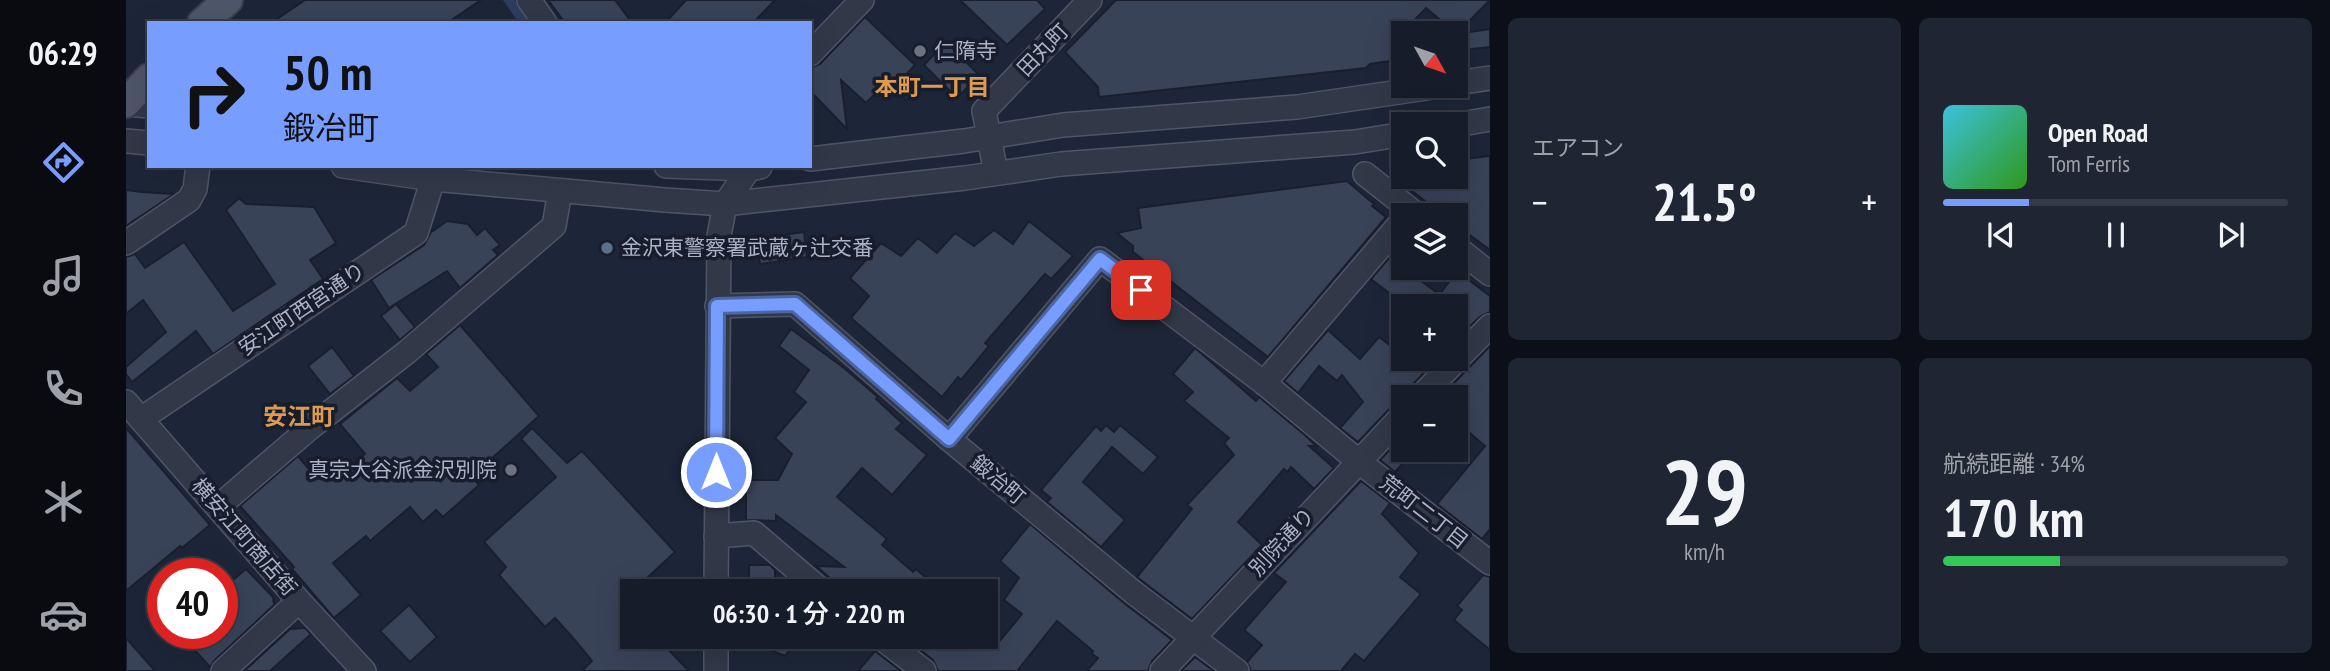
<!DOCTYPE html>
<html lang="ja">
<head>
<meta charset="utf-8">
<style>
	:root { --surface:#161c2a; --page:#1f2532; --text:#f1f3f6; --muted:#9ea1a8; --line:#353a47; --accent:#769dff }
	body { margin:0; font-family:"PT Sans Narrow","Noto Sans JP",sans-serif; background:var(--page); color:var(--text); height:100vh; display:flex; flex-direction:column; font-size:26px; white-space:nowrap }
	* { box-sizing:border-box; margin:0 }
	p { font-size:23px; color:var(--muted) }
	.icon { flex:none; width:38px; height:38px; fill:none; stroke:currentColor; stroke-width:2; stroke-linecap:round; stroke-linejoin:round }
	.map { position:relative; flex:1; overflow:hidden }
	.sheet { display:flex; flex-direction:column; gap:18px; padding:18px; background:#0c0f17; width:840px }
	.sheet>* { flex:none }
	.hud { position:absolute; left:21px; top:21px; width:665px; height:147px; border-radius:0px; box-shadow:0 7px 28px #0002,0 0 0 2px var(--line); background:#769dff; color:#111; overflow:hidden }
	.needle { width:46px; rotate:130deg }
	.fabs { position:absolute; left:1265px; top:21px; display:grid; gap:14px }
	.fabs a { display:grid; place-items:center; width:77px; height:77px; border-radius:0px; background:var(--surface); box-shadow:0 7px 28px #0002,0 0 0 2px var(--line); font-size:35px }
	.speed { position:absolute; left:21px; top:558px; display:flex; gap:14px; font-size:35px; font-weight:700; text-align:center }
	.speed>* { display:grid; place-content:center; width:91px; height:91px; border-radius:50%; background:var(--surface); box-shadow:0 7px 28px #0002,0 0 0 2px var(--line); line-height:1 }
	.speed .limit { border:10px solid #d22; background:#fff; color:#111 }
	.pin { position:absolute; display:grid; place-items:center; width:60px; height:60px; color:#fff; margin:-30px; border-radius:14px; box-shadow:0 4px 10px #0006 }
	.me { position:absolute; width:77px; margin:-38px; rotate:0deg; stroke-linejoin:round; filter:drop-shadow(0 0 5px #0008) }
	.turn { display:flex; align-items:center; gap:24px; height:147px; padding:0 21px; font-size:32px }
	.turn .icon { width:91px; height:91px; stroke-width:2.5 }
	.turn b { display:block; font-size:49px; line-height:60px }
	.big { font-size:52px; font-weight:600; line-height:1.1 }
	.sheet .widget { flex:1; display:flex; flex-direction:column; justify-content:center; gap:10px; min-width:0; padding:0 24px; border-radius:10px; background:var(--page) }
	.sheet .dial { align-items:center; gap:0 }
	.dial b { font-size:91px; line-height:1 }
	.song { display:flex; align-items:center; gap:21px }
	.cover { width:84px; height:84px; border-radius:10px; background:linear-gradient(135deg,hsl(190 70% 55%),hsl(110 70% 35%)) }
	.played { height:7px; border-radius:4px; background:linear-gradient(90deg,var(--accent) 25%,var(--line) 25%) }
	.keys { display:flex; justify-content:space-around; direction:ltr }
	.heat { display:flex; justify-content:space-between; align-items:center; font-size:38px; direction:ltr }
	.charge { height:10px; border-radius:5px; background:linear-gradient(90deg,#34c759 34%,var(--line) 0) }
	.sheet .tiles { flex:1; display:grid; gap:18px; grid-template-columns:repeat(2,1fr) }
	.trip { position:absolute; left:494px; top:579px; width:378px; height:70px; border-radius:0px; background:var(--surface); box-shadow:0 7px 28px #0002,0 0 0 2px var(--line); font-weight:600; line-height:70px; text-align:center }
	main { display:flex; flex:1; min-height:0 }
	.tab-bar { display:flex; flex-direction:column; width:126px; justify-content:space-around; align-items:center; background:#090b11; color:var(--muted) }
	.tab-bar .icon { width:49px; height:49px }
	.tab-bar .on { color:var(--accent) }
	.tab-bar b { font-size:32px; color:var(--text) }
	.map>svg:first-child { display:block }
	.water { fill:#2d3d5e }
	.building { fill:#394358; stroke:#191f2e; stroke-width:2 }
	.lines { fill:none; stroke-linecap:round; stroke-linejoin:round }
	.minor-casing { stroke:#4f5566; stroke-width:26 }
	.major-casing { stroke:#3b4151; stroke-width:32 }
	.minor { stroke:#313848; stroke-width:23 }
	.major { stroke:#4e5769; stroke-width:28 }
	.route-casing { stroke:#4d66a6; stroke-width:18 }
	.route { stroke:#769dff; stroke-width:12 }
	.worship-dot { fill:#6b7280; stroke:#171d2c; stroke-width:2.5 }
	.service-dot { fill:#5c6f8a; stroke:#171d2c; stroke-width:2.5 }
	.labels { text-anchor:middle; stroke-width:7; stroke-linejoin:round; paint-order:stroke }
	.street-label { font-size:21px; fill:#abb2c5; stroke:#171d2c }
	.poi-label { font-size:21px; fill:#abb2c5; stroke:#171d2c; text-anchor:start }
	.neighbourhood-label { font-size:23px; font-weight:bold; fill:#dc9b4f; stroke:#171d2c }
	.quarter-label { font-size:24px; font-weight:bold; fill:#dc9b4f; stroke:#171d2c }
</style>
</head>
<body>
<main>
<nav class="tab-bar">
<b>06:29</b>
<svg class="icon on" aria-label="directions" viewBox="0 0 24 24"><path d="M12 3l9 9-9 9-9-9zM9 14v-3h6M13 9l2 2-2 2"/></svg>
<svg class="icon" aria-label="music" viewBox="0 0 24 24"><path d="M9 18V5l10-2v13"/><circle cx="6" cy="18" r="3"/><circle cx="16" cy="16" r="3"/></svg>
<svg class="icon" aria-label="phone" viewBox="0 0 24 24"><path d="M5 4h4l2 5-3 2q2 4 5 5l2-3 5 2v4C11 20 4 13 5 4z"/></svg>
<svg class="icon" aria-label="climate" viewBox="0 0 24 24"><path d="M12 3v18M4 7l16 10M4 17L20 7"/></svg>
<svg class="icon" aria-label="car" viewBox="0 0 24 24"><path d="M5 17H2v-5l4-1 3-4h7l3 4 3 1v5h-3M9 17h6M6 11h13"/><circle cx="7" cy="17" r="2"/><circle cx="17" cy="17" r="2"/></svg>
</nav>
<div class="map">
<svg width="1364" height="671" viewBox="0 0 1364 671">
	<rect width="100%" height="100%" fill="#1d2638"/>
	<path class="water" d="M377,0H389L404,23H393Z"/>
	<g class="building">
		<path d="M179,0H355L321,23H145Z"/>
		<path d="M422,0H489L506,23H439Z"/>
		<path d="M560,0H649L627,23H539Z"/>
		<path d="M834,0H911L919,9L881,45Z"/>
		<path d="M990,0H1364L1330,34L1364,29V47L1330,51V33L1300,8L1278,31V59L1244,64L1240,68L973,97L972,87L939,52Z"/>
		<path d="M739,17L789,65L767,88L761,82L740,103L715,80L721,129L684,91V68L694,64Z"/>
		<path d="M820,42L853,75L831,98L798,65Z"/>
		<path d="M1364,156V250L1330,225V215H1317L1268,177H1330V160Z"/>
		<path d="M1221,181L1248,204L1246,206L1260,217L1142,357L1007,252V246L991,233L1015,228L1012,208Z"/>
		<path d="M0,190L16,192L48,194L0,226Z"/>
		<path d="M113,198L120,204L188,207L210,243L184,260L197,279L87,354L70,331L6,382L0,374V367L40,332L17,300L0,314V257L9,254L19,268L58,242L107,311L149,284L100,210Z"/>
		<path d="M321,221L342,224L351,235L359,228L374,245L367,250L372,255L334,288L321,271L263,308L245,280L298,245L306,230L307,231Z"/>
		<path d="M903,221L947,256L925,279L919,274L859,343L863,346L835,380L832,377L816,397L725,318L743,296L724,278L755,243L775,256L792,238L811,253L829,233L848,246L868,230L887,244Z"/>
		<path d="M678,232L681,257L634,264L631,244L642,243V237Z"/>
		<path d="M1278,241V268L1310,292L1298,306H1280L1245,279Z"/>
		<path d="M1331,271L1364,296V312L1355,316L1343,327L1330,316V306H1305Z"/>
		<path d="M270,304L289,327L274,340L255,316Z"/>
		<path d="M334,325L413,416L355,468L357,470L348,479L353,485L317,517L310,510L297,522L284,507L244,541L240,536L207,563L235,595L208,618L166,569L168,567L114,506L172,456L191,479L205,468L212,477L239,454L214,424L271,378L284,391L312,367L300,354Z"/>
		<path d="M665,329L718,368L752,397L750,399L776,423L770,429L801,455L766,495L736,468L711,497L761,539L756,545L787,572L790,569L816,592H720L690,566L718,567L650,515V521L620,520V480H652L666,454L649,438L680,402L668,392L683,370L653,346Z"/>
		<path d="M1202,330L1234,359L1253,337L1278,356V359H1281L1299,372L1284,387L1278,400L1268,404L1232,442L1214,428L1237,402L1216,375L1211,381L1193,366L1172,393L1158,381Z"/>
		<path d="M1364,346V529L1356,539L1311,504L1359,446L1330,421V402L1337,393L1327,384Z"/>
		<path d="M206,347L228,376L204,394L182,366Z"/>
		<path d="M1069,348L1130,401L1133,397L1180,436L1190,446H1183L1208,468L1188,489L1165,467L1161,472L1158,469L1112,522L1136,545L1066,619L1011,577L1066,509L1061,505L1108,455L1098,443L1103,438L1058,401L1067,392L1047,374Z"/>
		<path d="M980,425L988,432L994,425L1032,457L1017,474L986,447L957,482L999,520L975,547L921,502L925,498L915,490L970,426L975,431Z"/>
		<path d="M0,428L84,525L56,548L54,546L0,591Z"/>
		<path d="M406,428L441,463L456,451L549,552L506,592V637H530L563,671H456L466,661L448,639L429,618L419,627L373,575L380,567L358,542L430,477L395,439Z"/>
		<path d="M1278,435V450H1289L1269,472L1254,460Z"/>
		<path d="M1235,481L1264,503L1256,514L1293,553L1274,577L1295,594L1238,661L1229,654L1215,671H1125L1121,662L1136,645L1118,630L1160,582L1148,573Z"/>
		<path d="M904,524L998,603L1046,640L1026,661L1022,671H961L972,658L966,654L967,651L931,621L891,671H812L807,660L777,637H838L852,649L859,644L867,649L896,614L878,600L893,578L874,561Z"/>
		<path d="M623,565H644L649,570V592H623Z"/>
		<path d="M120,569L147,597L148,605L88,661L84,667L54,634H96V589Z"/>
		<path d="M1357,575L1364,577V650L1328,620L1336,610L1331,606Z"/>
		<path d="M283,605L311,637L284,662L254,631Z"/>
		<path d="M179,628L185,634L144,671H118L164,629Z"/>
		<path d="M614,637H675L659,656Z"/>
		<path d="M0,638L29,671H0Z"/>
		<path d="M749,651L775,671H732Z"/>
		<path d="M1069,657L1088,671H1055Z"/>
	</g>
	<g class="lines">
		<g class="minor-casing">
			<g id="minor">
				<path d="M403,0L419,23"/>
				<path d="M684,54L736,0"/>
				<path d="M1330,83L1364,78"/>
				<path d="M0,104L23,106"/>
				<path d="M1330,125L1364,119"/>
				<path d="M0,141L23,143"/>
				<path d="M684,159L838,141L937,125L1171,107L1314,86"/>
				<path d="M217,166L307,179L539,200L599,204L839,178L935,164L1229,142L1278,134"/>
				<path d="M540,166L624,169L634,167"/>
				<path d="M870,173L858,111L964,0"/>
				<path d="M1239,174L1291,215"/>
				<path d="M0,243L63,200L69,189L72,166"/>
				<path d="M1330,247L1364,274"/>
				<path d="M591,306L669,304L823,439L1007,592L1111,671"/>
				<path d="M1138,383L1278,219"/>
				<path d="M1294,397L1364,326"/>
				<path d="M0,402L173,601L238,671"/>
				<path d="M15,419L290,233L307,179"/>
				<path d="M823,439L974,259L1138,383L1232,461L1364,563"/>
				<path d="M93,506L185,427L281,352L428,226L434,191"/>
				<path d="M590,536L628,533L697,592"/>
				<path d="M590,592L593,236L599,204L625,166"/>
				<path d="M590,637V671"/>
				<path d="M754,637L798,671"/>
				<path d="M97,671L173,601"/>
				<path d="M1036,671L1278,414"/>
			</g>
		</g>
		<g class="major-casing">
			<g id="major">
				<path d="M76,23L102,0"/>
				<path d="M0,103L23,78"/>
			</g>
		</g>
		<use href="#minor" class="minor"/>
		<use href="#major" class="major"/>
	</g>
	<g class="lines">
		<g class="route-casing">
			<path id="route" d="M590,472L591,306L669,304L823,439L974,259L1015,290"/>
		</g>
		<use href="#route" class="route"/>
	</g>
	<g class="worship-dot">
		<circle cx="794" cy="51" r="7"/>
		<circle cx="385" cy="470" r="7"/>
	</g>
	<circle class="service-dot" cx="481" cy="248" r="7"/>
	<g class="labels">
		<g class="street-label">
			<text transform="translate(917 50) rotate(-46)" y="7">田丸町</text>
			<text transform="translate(176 309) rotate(-34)" y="7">安江町西宮通り</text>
			<text transform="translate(872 480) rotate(40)" y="7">鍛冶町</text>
			<text transform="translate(1298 512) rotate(38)" y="7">荒町二丁目</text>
			<text transform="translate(118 537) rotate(49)" y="7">横安江町商店街</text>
			<text transform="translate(1156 542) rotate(-47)" y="7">別院通り</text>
		</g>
		<g class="poi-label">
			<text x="808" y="58">仁隋寺</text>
			<text x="495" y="255">金沢東警察署武蔵ヶ辻交番</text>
			<text x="371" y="477" text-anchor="end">真宗大谷派金沢別院</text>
		</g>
		<g class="neighbourhood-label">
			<text x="806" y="95">本町一丁目</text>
		</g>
		<g class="quarter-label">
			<text x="173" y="425">安江町</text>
		</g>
	</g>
</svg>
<div class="fabs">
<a><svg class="needle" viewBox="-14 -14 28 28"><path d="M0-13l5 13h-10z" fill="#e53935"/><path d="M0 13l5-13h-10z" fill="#9ea1a8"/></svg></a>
<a><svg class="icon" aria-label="search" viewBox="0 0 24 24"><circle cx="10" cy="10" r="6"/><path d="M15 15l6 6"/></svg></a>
<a><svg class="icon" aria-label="layers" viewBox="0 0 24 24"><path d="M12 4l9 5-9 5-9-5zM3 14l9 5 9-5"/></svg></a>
<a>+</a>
<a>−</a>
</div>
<div class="speed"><div class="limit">40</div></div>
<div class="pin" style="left:1015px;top:290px;background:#d93025"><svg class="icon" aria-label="arrive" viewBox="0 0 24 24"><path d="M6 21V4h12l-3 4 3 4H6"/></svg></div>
<svg class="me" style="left:590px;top:472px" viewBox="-20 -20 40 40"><circle r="17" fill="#769dff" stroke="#fff" stroke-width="3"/><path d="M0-11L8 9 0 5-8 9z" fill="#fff"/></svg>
<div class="trip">06:30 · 1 分 · 220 m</div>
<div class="hud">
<div class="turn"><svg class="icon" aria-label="right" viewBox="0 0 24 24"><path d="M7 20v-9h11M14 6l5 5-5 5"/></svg><div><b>50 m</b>鍛冶町</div></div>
</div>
</div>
<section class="sheet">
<div class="tiles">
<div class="widget"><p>エアコン</p>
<div class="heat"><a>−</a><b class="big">21.5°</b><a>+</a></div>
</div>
<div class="widget">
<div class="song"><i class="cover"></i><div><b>Open Road</b><p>Tom Ferris</p></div></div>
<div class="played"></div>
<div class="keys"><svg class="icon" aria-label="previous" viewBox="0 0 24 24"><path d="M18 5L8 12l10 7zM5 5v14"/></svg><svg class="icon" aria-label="pause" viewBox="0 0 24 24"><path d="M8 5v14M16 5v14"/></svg><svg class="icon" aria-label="next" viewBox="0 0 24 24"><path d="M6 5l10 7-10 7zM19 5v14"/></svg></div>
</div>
<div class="widget dial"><b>29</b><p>km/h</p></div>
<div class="widget"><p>航続距離 · 34%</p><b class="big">170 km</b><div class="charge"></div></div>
</div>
</section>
</main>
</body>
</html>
